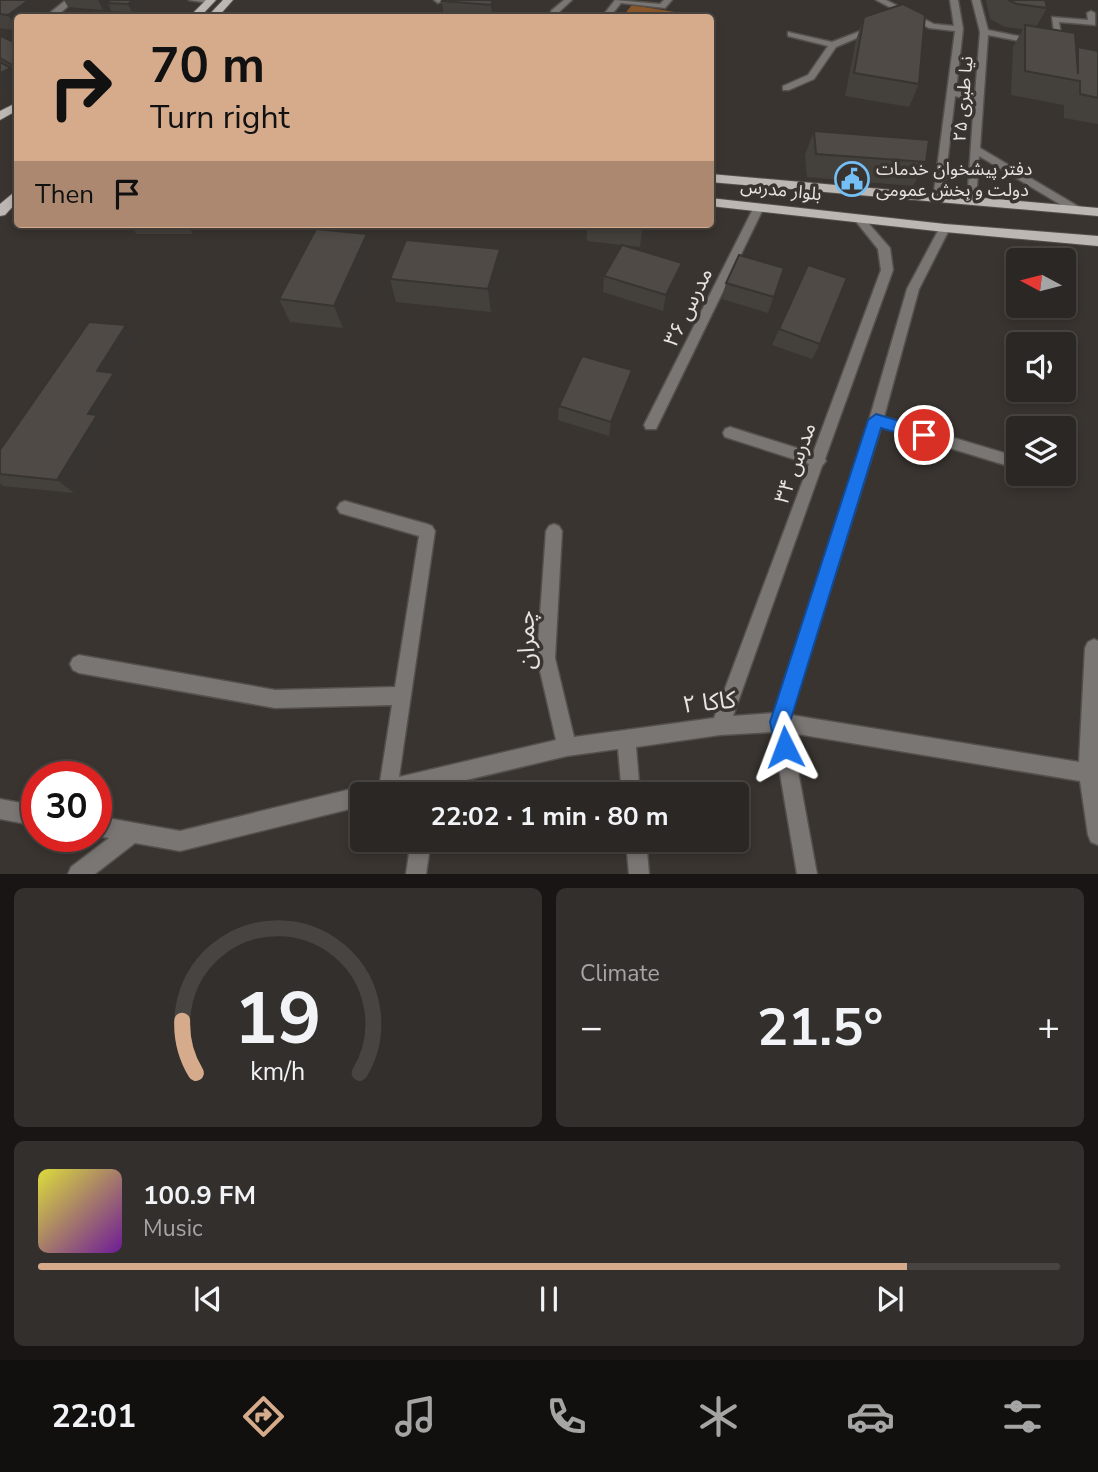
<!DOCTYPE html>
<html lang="en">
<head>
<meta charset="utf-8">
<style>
	:root { --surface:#2b2724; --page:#332f2c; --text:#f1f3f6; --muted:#a6a5a6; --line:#474441; --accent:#d6ab8b }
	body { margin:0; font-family:"Nunito Sans","Noto Sans Arabic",sans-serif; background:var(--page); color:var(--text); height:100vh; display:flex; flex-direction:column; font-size:26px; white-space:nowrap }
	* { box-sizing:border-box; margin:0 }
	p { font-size:23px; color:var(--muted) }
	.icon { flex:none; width:38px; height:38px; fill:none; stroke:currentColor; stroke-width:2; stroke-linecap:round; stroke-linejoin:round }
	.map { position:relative; height:874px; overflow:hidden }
	.side { display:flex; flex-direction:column; gap:14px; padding:14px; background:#181514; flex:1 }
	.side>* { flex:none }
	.hud { position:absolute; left:14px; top:14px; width:700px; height:214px; border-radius:7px; box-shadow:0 4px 10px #0003,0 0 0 2px var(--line); background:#d6ab8b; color:#111; overflow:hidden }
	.needle { width:46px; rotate:277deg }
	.buttons { position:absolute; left:1006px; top:248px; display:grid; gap:14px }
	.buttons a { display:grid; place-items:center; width:70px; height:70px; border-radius:7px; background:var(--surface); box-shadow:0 4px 10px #0003,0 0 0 2px var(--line); font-size:35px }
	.speed { position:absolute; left:21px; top:761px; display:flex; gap:14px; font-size:35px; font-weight:700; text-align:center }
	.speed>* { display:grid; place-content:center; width:91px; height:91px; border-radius:50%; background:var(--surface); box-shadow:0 4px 10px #0003,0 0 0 2px var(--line); line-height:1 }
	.speed .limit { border:10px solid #d22; background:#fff; color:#111 }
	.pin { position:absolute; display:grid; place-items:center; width:60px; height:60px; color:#fff; margin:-30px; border:4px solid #fff; border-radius:50%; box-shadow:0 2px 7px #0007 }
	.me { position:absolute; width:77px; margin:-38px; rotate:357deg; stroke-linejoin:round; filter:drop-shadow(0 0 5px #0008) }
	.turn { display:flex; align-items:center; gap:24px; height:147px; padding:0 21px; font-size:32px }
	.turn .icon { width:91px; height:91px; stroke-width:2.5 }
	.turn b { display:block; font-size:49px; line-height:60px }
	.then { display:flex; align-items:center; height:66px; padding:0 21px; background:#0003; gap:14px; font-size:26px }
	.big { font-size:52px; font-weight:700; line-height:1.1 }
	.side .card { flex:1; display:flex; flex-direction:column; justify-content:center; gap:10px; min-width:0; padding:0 24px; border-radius:10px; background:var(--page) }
	.side .dial { align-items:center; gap:0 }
	.dial svg { height:182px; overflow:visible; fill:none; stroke:var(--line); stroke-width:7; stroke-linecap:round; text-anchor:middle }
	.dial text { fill:var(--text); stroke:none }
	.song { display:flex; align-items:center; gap:21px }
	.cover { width:84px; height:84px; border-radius:10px; background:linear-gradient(135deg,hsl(60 70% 55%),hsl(280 70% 35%)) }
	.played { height:7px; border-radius:4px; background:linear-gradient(90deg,var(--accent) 85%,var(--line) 85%) }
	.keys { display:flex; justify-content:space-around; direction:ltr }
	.heat { display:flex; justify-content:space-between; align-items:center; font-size:38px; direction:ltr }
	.side .tiles { flex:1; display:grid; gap:14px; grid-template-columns:1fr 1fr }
	.card:last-child { grid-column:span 2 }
	.trip { position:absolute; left:350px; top:782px; width:399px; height:70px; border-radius:7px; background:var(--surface); box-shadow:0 4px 10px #0003,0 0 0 2px var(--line); font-weight:700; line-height:70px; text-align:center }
	.dock { display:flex; height:112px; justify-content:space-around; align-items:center; background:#11100e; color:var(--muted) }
	.dock .icon { width:49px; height:49px }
	.dock .active { color:var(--accent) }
	.dock b { font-size:32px; color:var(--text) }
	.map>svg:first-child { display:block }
	.forest { fill:#885628 }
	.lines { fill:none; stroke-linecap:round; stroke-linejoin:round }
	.street-casing { stroke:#55504c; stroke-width:3 }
	.primary-casing { stroke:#55504c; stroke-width:2 }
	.street { fill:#797674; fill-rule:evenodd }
	.primary { fill:#bcb7b2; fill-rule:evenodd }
	.wall { fill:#44403c }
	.shaded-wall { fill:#373431 }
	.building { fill:#4f4a46; stroke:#373431; stroke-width:2 }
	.route { fill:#1a73e8; stroke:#114b97; stroke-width:2 }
	.labels { text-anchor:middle; stroke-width:7; stroke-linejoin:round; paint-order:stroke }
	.far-street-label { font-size:18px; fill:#e7e3e1; stroke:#393430 }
	.far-poi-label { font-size:18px; fill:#e7e3e1; stroke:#393430; text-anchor:start }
	.street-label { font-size:21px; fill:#e7e3e1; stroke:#393430 }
	.near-street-label { font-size:24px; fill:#e7e3e1; stroke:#393430 }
</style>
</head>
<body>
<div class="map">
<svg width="1098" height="874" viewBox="0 0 1098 874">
	<rect width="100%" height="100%" fill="#393430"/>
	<path class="forest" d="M632,5L705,17H622Z"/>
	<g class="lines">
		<g class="street-casing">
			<g id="street">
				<path d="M66,0H75L57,16H51V12Z"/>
				<path d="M189,0H212L213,1L209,3Z"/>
				<path d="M434,0H442V1L438,3Z"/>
				<path d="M564,0H572L559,12L568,18H557L551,15V11Z"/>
				<path d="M615,0L660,4L664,0H672L665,8L621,3L609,18H601Z"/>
				<path d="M876,0H886L934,24L954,26L950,0H958L963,29L956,90L975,95L980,32L972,0H980L988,30L1038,40V44H1035L988,35L980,148L1081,208V212H1073L979,156L976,201L971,204L967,203L974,101L955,96L943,199L938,202L934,201L933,199L955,31L929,28Z"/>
				<path d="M1091,11L1095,13V25L1059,22L1063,46L1056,48L1052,17L1088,20L1087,13Z"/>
				<path d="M871,27L878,29L836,47L814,79L789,90H783V86L808,75L828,46L788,36V32L832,42Z"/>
				<path d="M759,204L764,207L658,425L656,429H646L644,425L754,207Z"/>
				<path d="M859,216L863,217L890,248L893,270L825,459L826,461L822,466L733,716L774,713L869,420L907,289L941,225H949L950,228L919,289L884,417L1018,457V469L881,427L791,715L1079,762L1085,648L1088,642L1094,639L1098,641V845L1091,842L1088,835L1080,781L791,733L817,874H797L773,732L720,735L636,747L640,794H622L618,749L567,756L408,794H362V806L180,851L135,843L95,874H68L71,867L109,838L96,836V816L180,831L380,782L392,705L275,708L79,673L73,670L70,664L73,658L79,655L275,690L395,687L419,536L340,513L337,508L340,503L345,501L427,524L432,526L435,531L399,777L556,740L537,658L546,531L549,526L554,524L559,526L562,531L555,658L574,737L714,718L809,464L725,437L723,433L725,429L730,427L813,453L881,270L878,249L854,219Z"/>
				<path d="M0,799L37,806V826L0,819Z"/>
				<path d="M411,840H431L426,874H406Z"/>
				<path d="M626,840H646L649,874H629Z"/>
			</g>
		</g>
		<g class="primary-casing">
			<g id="primary">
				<path d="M206,0H216L199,18H188Z"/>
				<path d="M223,0H233L217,18H206Z"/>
				<path d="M18,102V110L0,120V111Z"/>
				<path d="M710,174L1098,208V216L710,182Z"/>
				<path d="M18,189V201L5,215L0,216V204Z"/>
				<path d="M710,198L945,224L1098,236V246L945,232L710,206Z"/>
			</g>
		</g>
		<use href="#street" class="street"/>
		<use href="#primary" class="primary"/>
	</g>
	<g class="wall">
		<path d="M0,0L40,14L35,18H18V31L0,28Z"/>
		<path d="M64,0H145L132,12L111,11L109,5L103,10L68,7Z"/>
		<path d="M986,0H1045L1047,8L1036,27L1076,50L1078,47L1098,51V124L1064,118V105L1011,95L1013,47L1023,29L1005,27L990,19Z"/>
		<path d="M442,1L500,3L493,18H458L444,16Z"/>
		<path d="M864,17L919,84L909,107L845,96L856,40Z"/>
		<path d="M0,37L18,44V86L0,94Z"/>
		<path d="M814,131L926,162L913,186L807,177L805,155Z"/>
		<path d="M130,224H197L193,234H136Z"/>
		<path d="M587,224H651L640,247L587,241Z"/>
		<path d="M367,234L374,258L343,328L290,322L279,299Z"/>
		<path d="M682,263L679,279L663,311L603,292L604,276Z"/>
		<path d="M808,265L820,344L812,359L772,345Z"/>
		<path d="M784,268L768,313L722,299L726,283Z"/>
		<path d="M501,272L491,312L396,302L390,279Z"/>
		<path d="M126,325L138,340L116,376L127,388L105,423L111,429L74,493L3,486L0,483V450Z"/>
		<path d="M630,385L609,436L558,420L559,406Z"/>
	</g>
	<g class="shaded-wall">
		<path d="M29,0H32L40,14L35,18H18V29L8,15Z"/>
		<path d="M98,0H115L107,3L109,5L103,10Z"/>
		<path d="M133,0H145L132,12L128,4Z"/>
		<path d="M493,0H500V3L493,18H492L491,5Z"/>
		<path d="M11,68L18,77V86L0,94V73Z"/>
		<path d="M187,224H197L193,234Z"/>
		<path d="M643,224H651L640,247Z"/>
		<path d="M367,234L374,258L343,328L334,306Z"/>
		<path d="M500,249L501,272L491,312L488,289Z"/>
		<path d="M682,263L679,279L663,311L666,295Z"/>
		<path d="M126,325L138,340L116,376L127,388L105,423L111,429L74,493L57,480L88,414L97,371Z"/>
		<path d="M632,370L630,385L609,436L611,422Z"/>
	</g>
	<g class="building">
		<path d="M0,0H29L8,15L0,14Z"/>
		<path d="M110,0H133L128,4L107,3Z"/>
		<path d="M443,0H493L491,5L442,1Z"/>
		<path d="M1008,0H1045L1047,8L1017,4Z"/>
		<path d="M903,4L925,15L919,84L854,73L864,17Z"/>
		<path d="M1025,25L1075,33L1078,74V47L1098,51V98L1080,94V81L1025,71Z"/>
		<path d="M1,36L18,44V66L16,67L0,58V37Z"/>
		<path d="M0,62L11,68L0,73Z"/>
		<path d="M814,131L929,140L926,162L816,154Z"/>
		<path d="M316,229L367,234L334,306L279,299Z"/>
		<path d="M406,240L500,249L488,289L390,279Z"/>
		<path d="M622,245L682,263L666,295L604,276Z"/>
		<path d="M739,255L784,268L774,297L726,283Z"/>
		<path d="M808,265L847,278L820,344L779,329Z"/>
		<path d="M89,322L126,325L97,371L114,373L88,414L97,415L57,480L0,474V450Z"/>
		<path d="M582,356L632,370L611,422L559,406Z"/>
	</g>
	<path class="route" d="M876,414L929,430L932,435L924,441L881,428L790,722L795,747L792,755L785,758L777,755L770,722L868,420Z"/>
	<defs>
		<g id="civic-ring" transform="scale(1.75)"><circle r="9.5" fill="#393430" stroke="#74c0f6" stroke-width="1.5"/><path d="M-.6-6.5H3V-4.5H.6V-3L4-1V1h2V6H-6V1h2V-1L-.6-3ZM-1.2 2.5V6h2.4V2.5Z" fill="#74c0f6"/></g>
	</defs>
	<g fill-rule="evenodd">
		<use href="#civic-ring" x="852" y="179"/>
	</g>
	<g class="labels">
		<g class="far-street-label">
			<text transform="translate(963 99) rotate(-85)" y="6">نیا طبری ۲۵</text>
			<text transform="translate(781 190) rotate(6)" y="6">بلوار مدرس</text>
		</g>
		<g class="far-poi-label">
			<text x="876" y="175">دفتر پیشخوان خدمات<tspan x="876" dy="21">دولت و بخش عمومی</tspan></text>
		</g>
		<g class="street-label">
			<text transform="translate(688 307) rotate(-64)" y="7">مدرس ۳۶</text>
			<text transform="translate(795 463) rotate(-70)" y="7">مدرس ۳۴</text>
		</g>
		<g class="near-street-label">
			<text transform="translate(526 640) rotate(-91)" y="8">چمران</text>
			<text transform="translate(709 702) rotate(-6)" y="8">کاکا ۲</text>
		</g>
	</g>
</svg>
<div class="buttons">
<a><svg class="needle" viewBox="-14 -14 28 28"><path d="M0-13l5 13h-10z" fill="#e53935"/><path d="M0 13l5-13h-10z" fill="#a6a5a6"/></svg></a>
<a><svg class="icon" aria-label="sound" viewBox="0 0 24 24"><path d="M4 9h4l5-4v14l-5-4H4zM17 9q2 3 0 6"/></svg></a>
<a><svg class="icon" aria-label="layers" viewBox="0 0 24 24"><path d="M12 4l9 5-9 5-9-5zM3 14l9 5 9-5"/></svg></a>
</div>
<div class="speed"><div class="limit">30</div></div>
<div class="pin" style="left:924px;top:435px;background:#d93025"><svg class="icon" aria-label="arrive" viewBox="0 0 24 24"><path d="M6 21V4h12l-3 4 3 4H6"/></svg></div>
<svg class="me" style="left:785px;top:747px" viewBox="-20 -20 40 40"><path d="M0-17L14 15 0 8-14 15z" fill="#1a73e8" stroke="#fff" stroke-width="4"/></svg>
<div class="trip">22:02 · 1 min · 80 m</div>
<div class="hud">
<div class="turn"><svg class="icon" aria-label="right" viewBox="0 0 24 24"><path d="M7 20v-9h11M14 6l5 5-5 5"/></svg><div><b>70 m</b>Turn right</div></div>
<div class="then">Then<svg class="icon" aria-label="arrive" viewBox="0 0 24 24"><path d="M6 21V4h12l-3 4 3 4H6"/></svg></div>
</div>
</div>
<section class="side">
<div class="tiles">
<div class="card dial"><svg viewBox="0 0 100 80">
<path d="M14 69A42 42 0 1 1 86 69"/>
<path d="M14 69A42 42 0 0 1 8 46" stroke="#d6ab8b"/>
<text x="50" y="56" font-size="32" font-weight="700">19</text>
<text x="50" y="72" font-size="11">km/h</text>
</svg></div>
<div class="card"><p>Climate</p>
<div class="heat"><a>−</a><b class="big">21.5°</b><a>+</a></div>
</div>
<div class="card">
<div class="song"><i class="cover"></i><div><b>100.9 FM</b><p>Music</p></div></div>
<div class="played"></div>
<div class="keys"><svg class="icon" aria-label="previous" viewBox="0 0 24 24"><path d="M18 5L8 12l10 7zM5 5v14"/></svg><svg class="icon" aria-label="pause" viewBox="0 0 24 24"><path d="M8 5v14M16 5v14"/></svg><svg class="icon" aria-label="next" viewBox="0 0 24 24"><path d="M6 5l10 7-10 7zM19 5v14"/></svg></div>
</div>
</div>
</section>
<nav class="dock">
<b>22:01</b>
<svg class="icon active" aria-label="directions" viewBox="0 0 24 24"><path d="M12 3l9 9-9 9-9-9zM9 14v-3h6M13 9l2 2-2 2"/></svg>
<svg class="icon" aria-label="music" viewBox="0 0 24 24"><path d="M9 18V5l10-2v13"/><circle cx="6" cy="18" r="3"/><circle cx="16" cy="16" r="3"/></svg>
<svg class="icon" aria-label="phone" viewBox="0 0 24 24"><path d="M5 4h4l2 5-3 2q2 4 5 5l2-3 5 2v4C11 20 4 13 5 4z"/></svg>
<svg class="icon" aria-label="climate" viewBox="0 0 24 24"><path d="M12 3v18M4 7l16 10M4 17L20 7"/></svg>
<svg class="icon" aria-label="car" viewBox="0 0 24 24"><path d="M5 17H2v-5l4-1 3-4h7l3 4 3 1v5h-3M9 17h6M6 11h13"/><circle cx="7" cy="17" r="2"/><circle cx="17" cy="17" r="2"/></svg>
<svg class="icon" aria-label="filters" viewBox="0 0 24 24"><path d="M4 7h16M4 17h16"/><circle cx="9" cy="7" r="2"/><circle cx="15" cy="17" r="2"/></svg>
</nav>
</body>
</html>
